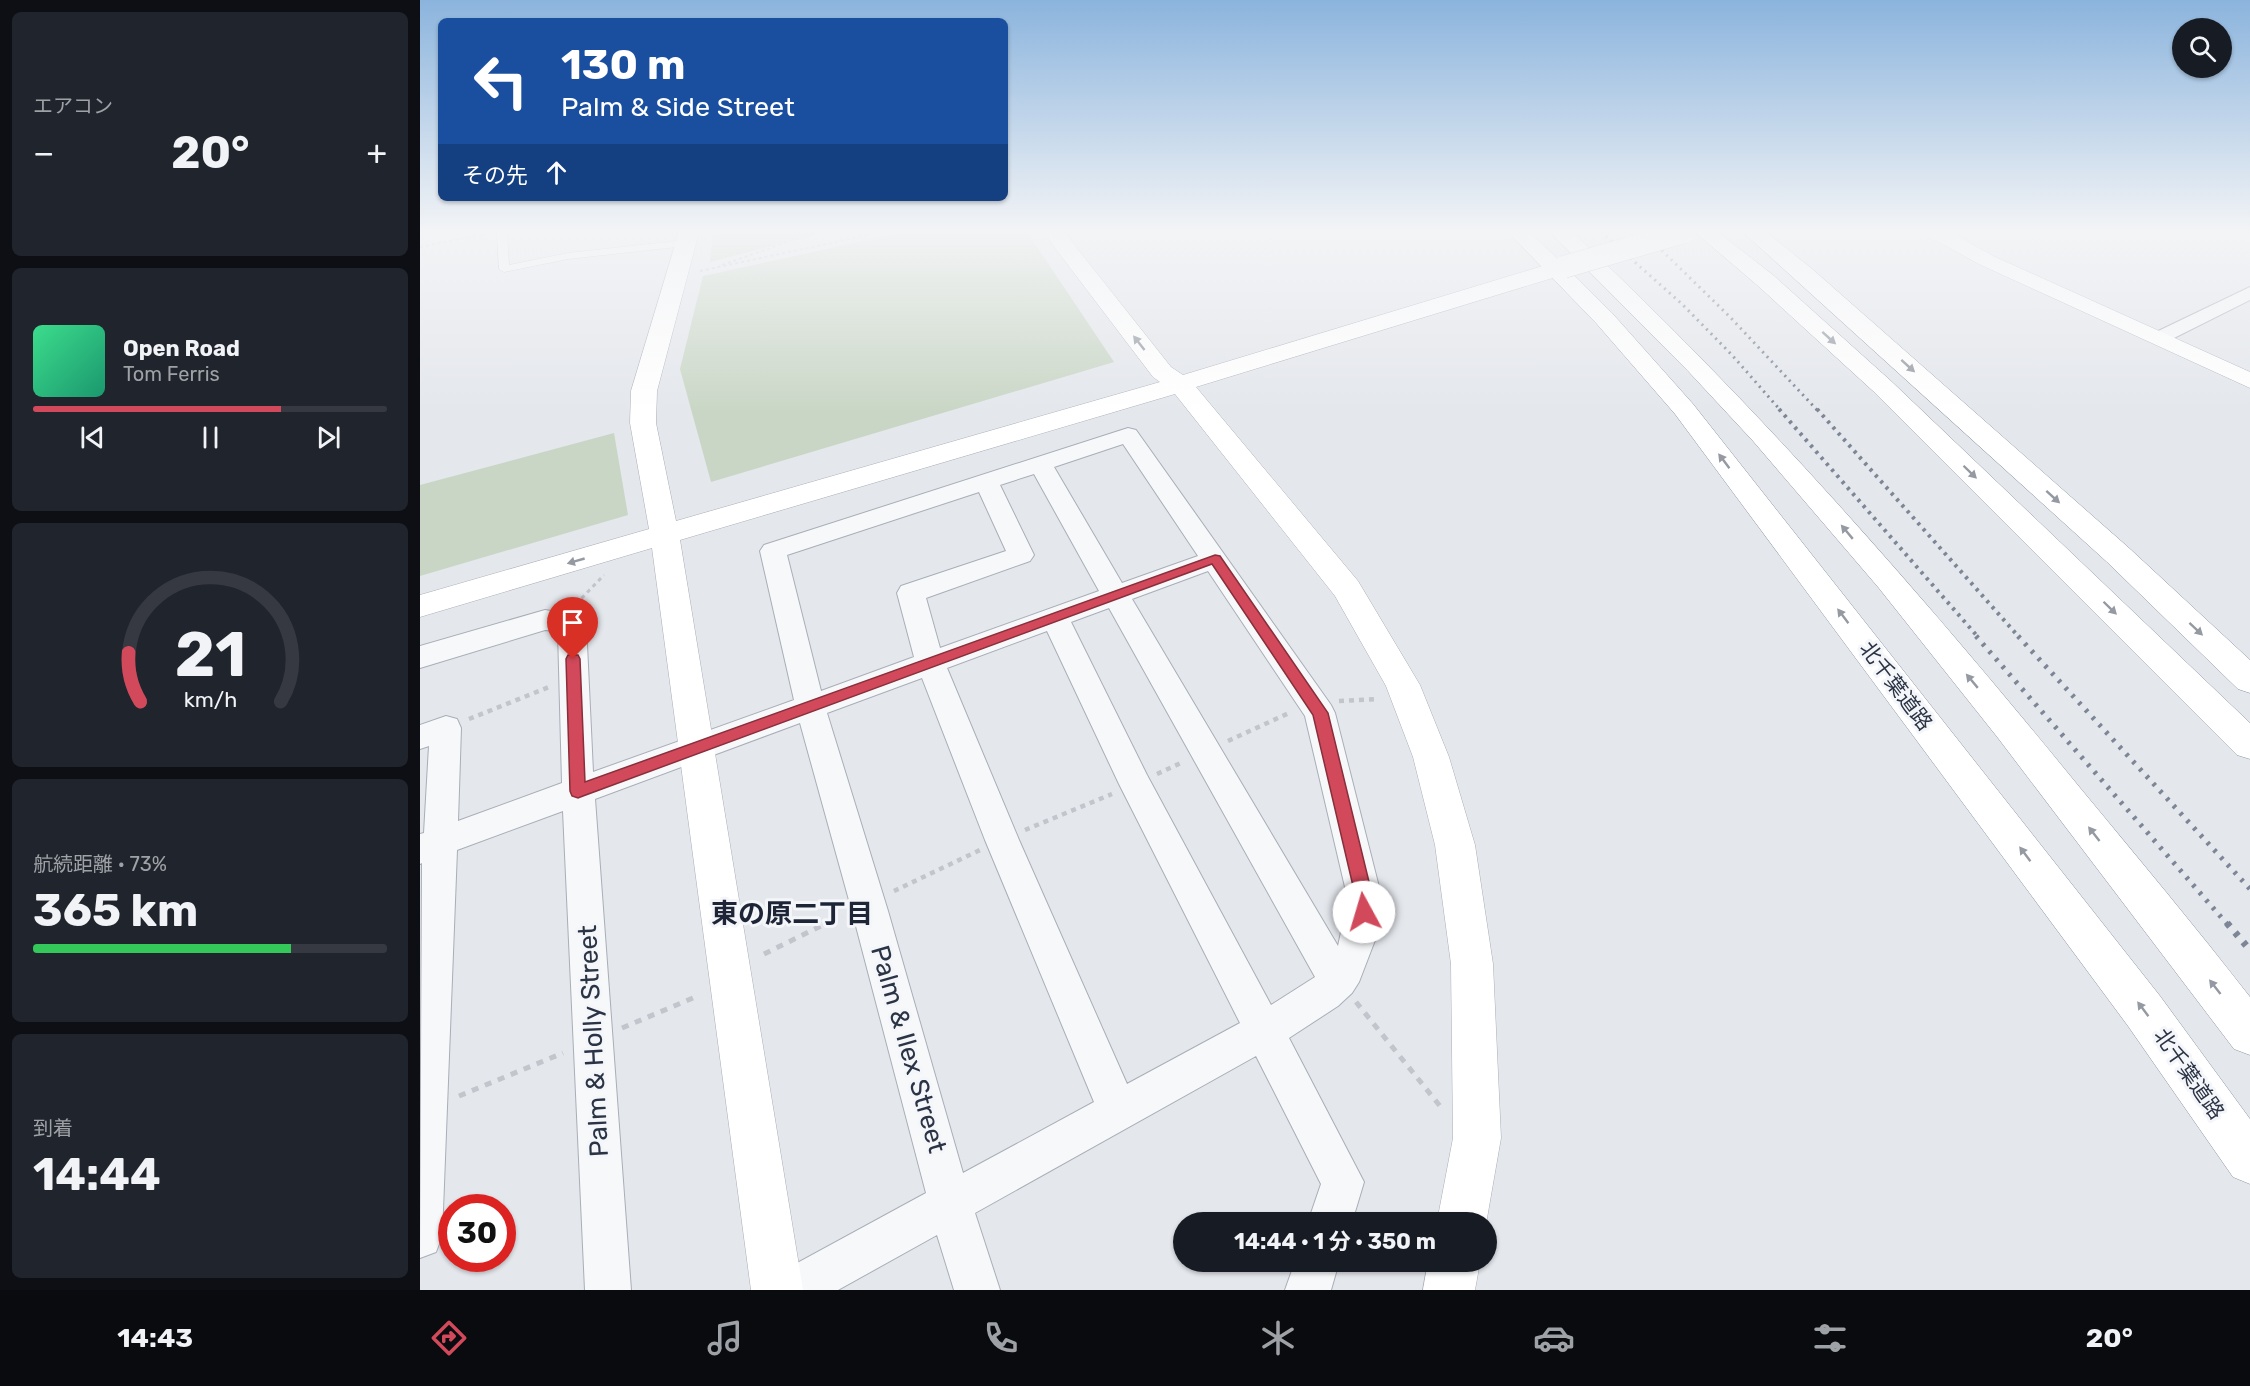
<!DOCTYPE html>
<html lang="ja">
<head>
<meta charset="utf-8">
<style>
	:root { --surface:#171b24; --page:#20242c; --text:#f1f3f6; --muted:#9ea1a6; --line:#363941; --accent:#d1495b }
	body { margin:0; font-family:Rubik,"Noto Sans JP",sans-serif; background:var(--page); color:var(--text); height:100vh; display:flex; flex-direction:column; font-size:22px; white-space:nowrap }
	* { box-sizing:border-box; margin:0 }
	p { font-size:20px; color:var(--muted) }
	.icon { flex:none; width:33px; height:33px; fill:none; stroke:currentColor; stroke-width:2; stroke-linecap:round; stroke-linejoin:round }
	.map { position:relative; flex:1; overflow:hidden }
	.sheet { display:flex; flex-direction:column; gap:12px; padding:12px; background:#0d0f14; width:420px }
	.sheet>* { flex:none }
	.top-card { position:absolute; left:18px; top:18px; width:570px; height:183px; border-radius:9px; box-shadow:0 2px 4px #0004; background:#1a4fa0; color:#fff; overflow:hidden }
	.tools { position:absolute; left:1752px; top:18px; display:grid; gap:12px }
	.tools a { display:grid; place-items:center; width:60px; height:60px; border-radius:50%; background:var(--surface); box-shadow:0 2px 4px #0004; font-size:30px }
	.speed { position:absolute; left:18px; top:1194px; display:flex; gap:12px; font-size:30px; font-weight:700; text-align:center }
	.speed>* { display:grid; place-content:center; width:78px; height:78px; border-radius:50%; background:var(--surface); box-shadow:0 2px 4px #0004; line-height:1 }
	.speed .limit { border:9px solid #d22; background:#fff; color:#111 }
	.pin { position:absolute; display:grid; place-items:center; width:51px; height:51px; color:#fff; margin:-62px -26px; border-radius:50% 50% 50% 0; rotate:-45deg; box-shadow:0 0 6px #0007 }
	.pin .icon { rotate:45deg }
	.me { position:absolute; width:66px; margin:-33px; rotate:354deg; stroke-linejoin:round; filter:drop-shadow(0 0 4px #0008) }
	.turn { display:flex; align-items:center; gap:21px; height:126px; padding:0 24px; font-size:27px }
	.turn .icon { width:78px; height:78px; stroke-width:2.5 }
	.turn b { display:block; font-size:42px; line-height:51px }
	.then { display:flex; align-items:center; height:57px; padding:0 24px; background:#0003; gap:12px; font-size:22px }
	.big { font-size:45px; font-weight:700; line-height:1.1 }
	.sheet .card { flex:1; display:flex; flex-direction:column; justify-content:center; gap:9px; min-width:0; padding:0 21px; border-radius:9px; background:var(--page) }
	.sheet .dial { align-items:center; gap:0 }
	.dial svg { height:156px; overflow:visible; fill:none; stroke:var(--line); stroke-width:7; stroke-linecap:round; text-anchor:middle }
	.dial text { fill:var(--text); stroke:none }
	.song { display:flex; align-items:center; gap:18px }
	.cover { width:72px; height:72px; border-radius:9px; background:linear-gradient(135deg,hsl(150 70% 55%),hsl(160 70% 35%)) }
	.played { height:6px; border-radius:3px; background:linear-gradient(90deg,var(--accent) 70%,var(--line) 70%) }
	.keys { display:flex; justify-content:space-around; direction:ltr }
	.heat { display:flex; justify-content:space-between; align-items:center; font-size:33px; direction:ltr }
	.charge { height:9px; border-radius:4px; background:linear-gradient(90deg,#34c759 73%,var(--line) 0) }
	.trip { position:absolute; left:753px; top:1212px; width:324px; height:60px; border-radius:30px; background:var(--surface); box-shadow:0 2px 4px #0004; font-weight:700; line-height:60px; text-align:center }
	.menu { display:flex; height:96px; justify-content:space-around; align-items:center; background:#090b0e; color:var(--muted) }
	.menu .icon { width:42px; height:42px }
	.menu .active { color:var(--accent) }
	.menu b { font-size:27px; color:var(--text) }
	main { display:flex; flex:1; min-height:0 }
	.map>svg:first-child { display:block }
	.green { fill:#c9d6c5 }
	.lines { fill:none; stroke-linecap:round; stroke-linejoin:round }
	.lane-casing { stroke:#a9aeb7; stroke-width:1 }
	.street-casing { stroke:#a9aeb7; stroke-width:2 }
	.secondary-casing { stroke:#a9aeb7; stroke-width:1 }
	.highway-casing { stroke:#8b94a3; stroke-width:1 }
	.path-far3 { stroke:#c2c5cb; stroke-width:2; stroke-dasharray:3 3; stroke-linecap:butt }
	.path-far2 { stroke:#c2c5cb; stroke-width:3; stroke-dasharray:4 4; stroke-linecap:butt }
	.path-far1 { stroke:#c2c5cb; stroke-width:4.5; stroke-dasharray:5 5; stroke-linecap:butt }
	.path { stroke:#c2c5cb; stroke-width:5; stroke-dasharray:7 7; stroke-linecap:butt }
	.lane { fill:#f7f8fa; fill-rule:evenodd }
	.street { fill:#f7f8fa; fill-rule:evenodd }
	.secondary { fill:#fff; fill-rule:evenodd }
	.highway { fill:#fff; fill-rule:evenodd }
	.rail-far3 { stroke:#7d8696; stroke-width:3; stroke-dasharray:2 4.5; stroke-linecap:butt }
	.rail-far2 { stroke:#7d8696; stroke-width:4; stroke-dasharray:3 5; stroke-linecap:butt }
	.rail-far1 { stroke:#7d8696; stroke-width:5; stroke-dasharray:3 7; stroke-linecap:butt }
	.rail { stroke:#7d8696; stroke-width:7; stroke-dasharray:4.5 8; stroke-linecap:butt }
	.secondary-bridge-casing { stroke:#a9aeb7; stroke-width:23; stroke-linecap:butt }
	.secondary-bridge { stroke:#fff; stroke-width:22 }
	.oneway { fill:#959aa2 }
	.route { fill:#d1495b; stroke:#882f3b; stroke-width:1.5 }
	.labels { text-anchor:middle; stroke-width:6; stroke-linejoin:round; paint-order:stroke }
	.street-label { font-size:21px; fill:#2b3445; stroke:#f4f6f9 }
	.near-street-label { font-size:26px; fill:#2b3445; stroke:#f4f6f9 }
	.near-neighbourhood-label { font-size:27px; font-weight:bold; fill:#1d2536; stroke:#f4f6f9 }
</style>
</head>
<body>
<main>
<section class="sheet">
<div class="card"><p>エアコン</p>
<div class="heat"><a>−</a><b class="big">20°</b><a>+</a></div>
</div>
<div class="card">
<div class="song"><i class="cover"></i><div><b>Open Road</b><p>Tom Ferris</p></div></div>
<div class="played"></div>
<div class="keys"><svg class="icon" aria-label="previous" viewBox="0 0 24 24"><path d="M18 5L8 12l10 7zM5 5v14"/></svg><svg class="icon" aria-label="pause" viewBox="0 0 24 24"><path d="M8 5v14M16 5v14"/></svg><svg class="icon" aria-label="next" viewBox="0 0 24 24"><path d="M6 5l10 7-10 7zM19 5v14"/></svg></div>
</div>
<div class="card dial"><svg viewBox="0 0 100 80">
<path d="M14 69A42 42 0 1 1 86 69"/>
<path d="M14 69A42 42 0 0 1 8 44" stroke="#d1495b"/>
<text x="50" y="56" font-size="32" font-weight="700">21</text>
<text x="50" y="72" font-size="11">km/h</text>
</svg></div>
<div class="card"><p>航続距離 · 73%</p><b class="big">365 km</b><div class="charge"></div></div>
<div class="card"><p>到着</p><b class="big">14:44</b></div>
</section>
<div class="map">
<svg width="1830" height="1290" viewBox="0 0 1830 1290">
	<rect width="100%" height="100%" fill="#e4e7ec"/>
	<g class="green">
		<path d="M293,232H406L290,262Z"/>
		<path d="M484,232H607L694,362L291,482L260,369L283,276Z"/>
		<path d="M194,433L208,515L0,576V485Z"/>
	</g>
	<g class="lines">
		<g class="lane-casing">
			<path id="lane" d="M77,232H87L89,265L148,253L266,240L271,243L266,246L148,259L84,272L79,269Z"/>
		</g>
		<g class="street-casing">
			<g id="street">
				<path d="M1830,287V300L1746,342H1732L1729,338L1732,334Z"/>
				<path d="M708,428L716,430L911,705L915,713L959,887L960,911L957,935L939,982L932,993L918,1006L869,1038L944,1182L932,1222H888L901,1184L836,1056L555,1213L580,1290H534L517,1235L418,1290H350L357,1274L506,1193L432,911L380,723L175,799L211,1290H165L143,811L37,850L22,1236L16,1252L0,1258L2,863L0,864V834L4,833L9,746L0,749V725L26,716L37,719L41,728L38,821L142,783L138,631L125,630L0,668V646L125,610L162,616L166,623L173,772L374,700L340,551L344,545ZM703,444L778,556L702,583L634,467ZM614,474L679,591L520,648L506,598L610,561L614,555L580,485ZM559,492L586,551L481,586L477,593L494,657L401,691L367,555ZM788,571L885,716L925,887L923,923L918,946L712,599ZM689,608L895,977L851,1005L727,775L651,622ZM627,631L699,784L820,1023L707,1084L599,840L527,668ZM502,678L565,840L674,1102L543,1173L468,911L407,713Z"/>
				<path d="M875,1262H919L911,1290H865Z"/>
			</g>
		</g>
		<g class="secondary-casing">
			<g id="secondary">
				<path d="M259,232H279L237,391L236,423L256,521L740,382L733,377L623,232H644L751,367L763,375L1136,262L1144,261L1152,262L1155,267L1152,272L776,387L938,581L1000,685L1029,757L1055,845L1073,964L1081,1138L1066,1224L1017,1222L1033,1138L1031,964L1015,845L993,757L966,686L915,596L755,394L260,540L383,1290H331L232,548L0,617V595L229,529L210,423L211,391Z"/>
				<path d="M1505,232H1530L1573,256L1830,372V388L1559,264L1508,236Z"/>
				<path d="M1008,1262H1060L1055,1290H1003Z"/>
			</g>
		</g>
		<g class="highway-casing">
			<g id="highway">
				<path d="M1088,232H1110L1192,313L1273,404L1740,996L1830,1119V1184L1813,1177L1708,1026L1255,414L1176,323Z"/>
				<path d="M1130,232H1152C1337,405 1502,594 1661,789C1718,858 1775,926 1830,997V1055L1814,1049L1578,738L1458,587L1333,441L1268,371Z"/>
				<path d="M1275,232H1298L1353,275L1471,381L1830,723V759L1817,755L1453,391L1337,285Z"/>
				<path d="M1323,232H1346L1391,268L1709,548L1830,660V693L1818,689L1687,562Z"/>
			</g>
		</g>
		<g class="path-far3">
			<path d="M0,247L66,234"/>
			<path d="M302,265L396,232"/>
			<path d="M280,271L462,232"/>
		</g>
		<path class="path-far2" d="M156,604L184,575"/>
		<g class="path-far1">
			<path d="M919,701L957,699"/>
			<path d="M49,719L129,687"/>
			<path d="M808,741L869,713"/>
			<path d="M737,774L763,762"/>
			<path d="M605,830L692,794"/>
			<path d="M474,891L560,850"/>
			<path d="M404,925L422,916"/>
		</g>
		<g class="path">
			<path d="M344,954L407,923"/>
			<path d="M936,1002L1020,1106"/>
			<path d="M202,1028L273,998"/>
			<path d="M39,1096L143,1053"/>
		</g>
		<use href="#lane" class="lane"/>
		<use href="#street" class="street"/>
		<use href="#secondary" class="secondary"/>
		<use href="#highway" class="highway"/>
		<g class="rail-far3">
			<path d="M1181,232L1262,304L1312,355L1361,411"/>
			<path d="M1223,232L1310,317L1398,411"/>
		</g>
		<g class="rail-far2">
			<path d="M1359,409L1558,637"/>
			<path d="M1397,409L1599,637"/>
		</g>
		<g class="rail-far1">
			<path d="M1556,636L1808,925"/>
			<path d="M1598,636L1830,889"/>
		</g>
		<path class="rail" d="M1807,923L1830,950"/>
		<g class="secondary-bridge-casing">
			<path id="secondary-bridge" d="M1144,267L1264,232"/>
		</g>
		<use href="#secondary-bridge" class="secondary-bridge"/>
	</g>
	<defs><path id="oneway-solid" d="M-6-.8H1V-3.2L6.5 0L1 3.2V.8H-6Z" transform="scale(1.5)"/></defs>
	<g class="oneway">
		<use href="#oneway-solid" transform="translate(1409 338) rotate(42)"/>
		<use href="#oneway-solid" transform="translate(719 343) rotate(-128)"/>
		<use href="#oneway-solid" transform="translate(1488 366) rotate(42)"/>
		<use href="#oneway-solid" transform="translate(1304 461) rotate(-127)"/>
		<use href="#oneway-solid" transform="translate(1550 472) rotate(44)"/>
		<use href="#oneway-solid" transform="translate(1633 497) rotate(42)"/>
		<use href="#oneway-solid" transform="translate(1427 532) rotate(-130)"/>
		<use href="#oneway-solid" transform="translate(156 561) rotate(164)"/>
		<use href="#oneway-solid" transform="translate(1690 608) rotate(44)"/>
		<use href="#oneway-solid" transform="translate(1423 616) rotate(-127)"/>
		<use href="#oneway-solid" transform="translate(1776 629) rotate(43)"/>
		<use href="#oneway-solid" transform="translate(1552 681) rotate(-130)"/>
		<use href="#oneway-solid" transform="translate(1674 834) rotate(-128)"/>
		<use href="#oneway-solid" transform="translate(1605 854) rotate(-127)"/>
		<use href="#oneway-solid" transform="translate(1795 987) rotate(-128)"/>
		<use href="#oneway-solid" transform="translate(1723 1009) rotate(-127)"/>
	</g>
	<linearGradient id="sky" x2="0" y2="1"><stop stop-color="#8bb4dd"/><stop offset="0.56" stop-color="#f3f4f6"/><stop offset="1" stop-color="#f3f4f6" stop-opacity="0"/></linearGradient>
	<rect width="1830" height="413" fill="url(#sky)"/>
	<path class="route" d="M795,555L800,556L908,713L950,886L953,912L950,918L944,920L938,918L933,886L893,715L792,564L163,796L158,798L152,796L150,791L146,659L148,655H158L160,659L165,782Z"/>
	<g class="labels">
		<g class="street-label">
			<text transform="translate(1476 686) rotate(53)" y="7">北千葉道路</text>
			<text transform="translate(1769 1074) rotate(55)" y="7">北千葉道路</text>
		</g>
		<g class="near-street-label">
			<text transform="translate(173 1041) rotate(-93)" y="9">Palm &amp; Holly Street</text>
			<text transform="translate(489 1049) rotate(74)" y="9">Palm &amp; Ilex Street</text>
		</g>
		<g class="near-neighbourhood-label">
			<text x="372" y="923">東の原二丁目</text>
		</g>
	</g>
</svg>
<div class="tools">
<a><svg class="icon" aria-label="search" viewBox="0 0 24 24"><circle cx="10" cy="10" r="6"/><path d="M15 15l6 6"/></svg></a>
</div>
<div class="speed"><div class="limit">30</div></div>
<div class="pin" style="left:153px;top:659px;background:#d93025"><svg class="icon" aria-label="arrive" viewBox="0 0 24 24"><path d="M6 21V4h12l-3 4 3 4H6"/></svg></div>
<svg class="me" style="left:944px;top:912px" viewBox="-20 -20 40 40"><circle r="19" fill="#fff"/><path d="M0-13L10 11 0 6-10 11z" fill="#d1495b"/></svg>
<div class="trip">14:44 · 1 分 · 350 m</div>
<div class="top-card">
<div class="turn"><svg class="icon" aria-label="left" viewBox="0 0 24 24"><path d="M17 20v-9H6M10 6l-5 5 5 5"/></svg><div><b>130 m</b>Palm &amp; Side Street</div></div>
<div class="then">その先<svg class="icon" aria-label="ahead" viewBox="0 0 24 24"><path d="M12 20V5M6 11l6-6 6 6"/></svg></div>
</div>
</div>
</main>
<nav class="menu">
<b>14:43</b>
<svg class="icon active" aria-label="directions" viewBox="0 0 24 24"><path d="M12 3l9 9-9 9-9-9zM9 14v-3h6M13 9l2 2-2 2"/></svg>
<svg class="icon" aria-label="music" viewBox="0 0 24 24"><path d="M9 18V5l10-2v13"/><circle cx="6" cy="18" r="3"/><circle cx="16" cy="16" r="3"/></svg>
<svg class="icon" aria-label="phone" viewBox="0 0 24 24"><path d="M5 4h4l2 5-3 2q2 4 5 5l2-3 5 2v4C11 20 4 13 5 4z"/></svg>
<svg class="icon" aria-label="climate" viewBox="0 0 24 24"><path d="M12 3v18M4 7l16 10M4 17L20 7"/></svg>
<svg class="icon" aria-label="car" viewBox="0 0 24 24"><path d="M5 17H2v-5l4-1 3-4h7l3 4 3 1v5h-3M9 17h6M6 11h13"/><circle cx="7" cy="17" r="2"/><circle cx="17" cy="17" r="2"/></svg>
<svg class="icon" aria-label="filters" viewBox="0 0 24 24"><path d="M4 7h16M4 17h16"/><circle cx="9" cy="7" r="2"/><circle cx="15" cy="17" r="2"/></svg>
<b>20°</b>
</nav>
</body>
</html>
